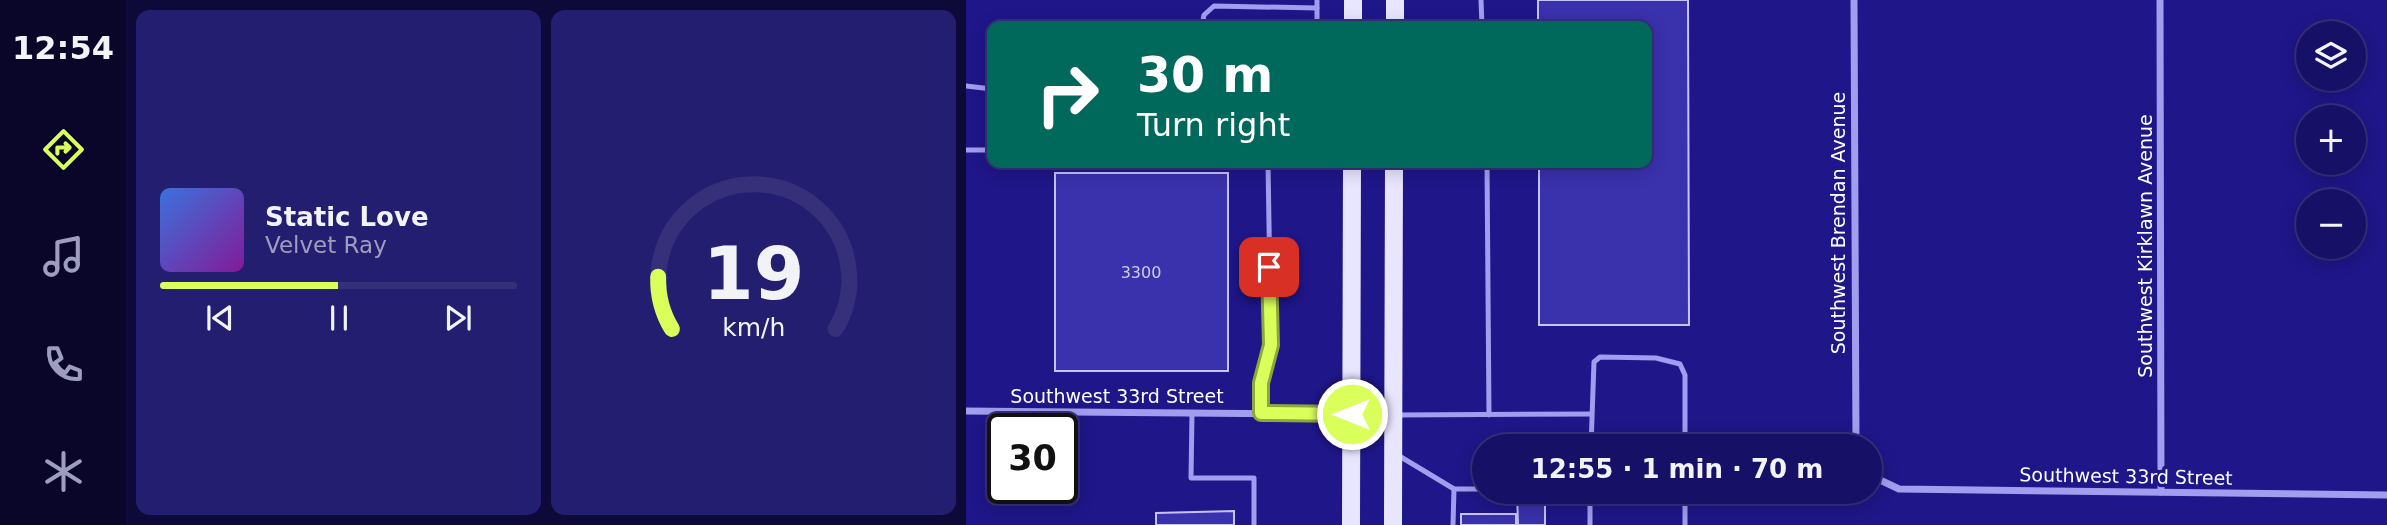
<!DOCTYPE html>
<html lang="en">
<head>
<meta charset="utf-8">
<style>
	:root { --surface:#171067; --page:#241e70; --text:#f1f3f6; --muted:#9e9dc0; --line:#36307b; --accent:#daff5b }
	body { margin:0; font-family:"DejaVu Sans",sans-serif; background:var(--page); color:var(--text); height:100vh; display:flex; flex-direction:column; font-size:26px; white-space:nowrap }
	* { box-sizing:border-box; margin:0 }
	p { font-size:23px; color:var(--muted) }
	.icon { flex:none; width:38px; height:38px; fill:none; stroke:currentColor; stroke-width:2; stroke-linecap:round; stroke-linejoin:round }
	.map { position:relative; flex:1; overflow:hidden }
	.details { display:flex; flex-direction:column; gap:10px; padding:10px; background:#0d0939; width:840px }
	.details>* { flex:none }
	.banner { position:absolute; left:21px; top:21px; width:665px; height:147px; border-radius:14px; box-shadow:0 4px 18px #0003,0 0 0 2px var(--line); background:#00695c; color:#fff; overflow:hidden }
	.tools { position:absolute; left:1330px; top:21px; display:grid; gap:14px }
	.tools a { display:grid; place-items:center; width:70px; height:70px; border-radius:50%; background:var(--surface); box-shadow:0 4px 18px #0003,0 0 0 2px var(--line); font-size:35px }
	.speed { position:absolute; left:21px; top:413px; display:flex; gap:14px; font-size:35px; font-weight:700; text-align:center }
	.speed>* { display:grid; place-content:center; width:91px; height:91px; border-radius:50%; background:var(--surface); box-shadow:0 4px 18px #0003,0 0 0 2px var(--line); line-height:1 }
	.speed .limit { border:4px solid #111; border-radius:10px; background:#fff; color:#111 }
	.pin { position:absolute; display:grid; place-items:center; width:60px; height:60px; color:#fff; margin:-30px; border-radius:14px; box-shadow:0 4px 10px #0006 }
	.me { position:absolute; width:77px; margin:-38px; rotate:270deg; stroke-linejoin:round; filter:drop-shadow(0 0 5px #0008) }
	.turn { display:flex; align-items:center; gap:24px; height:147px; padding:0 35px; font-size:32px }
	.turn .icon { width:91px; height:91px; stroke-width:2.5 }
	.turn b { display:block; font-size:49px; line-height:60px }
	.details .card { flex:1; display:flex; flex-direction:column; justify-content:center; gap:10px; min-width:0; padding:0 24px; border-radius:14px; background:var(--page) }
	.details .dial { align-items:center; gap:0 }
	.dial svg { height:182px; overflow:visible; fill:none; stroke:var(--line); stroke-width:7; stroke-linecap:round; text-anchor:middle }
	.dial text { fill:var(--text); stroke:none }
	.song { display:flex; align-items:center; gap:21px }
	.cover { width:84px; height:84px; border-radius:10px; background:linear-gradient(135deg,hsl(220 70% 55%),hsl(290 70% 35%)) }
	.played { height:7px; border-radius:4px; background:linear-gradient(90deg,var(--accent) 50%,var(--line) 50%) }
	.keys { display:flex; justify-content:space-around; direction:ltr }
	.details .tiles { flex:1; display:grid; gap:10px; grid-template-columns:repeat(2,1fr) }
	.trip { position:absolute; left:506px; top:434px; width:410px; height:70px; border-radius:35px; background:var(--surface); box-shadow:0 4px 18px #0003,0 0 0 2px var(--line); font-weight:600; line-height:70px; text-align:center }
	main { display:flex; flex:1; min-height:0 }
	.tabs { display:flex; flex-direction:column; width:126px; justify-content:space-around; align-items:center; background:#090629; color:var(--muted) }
	.tabs .icon { width:49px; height:49px }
	.tabs .selected { color:var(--accent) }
	.tabs b { font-size:32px; color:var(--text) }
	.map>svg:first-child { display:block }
	.building { fill:#3a31ad; stroke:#c6c3fb; stroke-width:2 }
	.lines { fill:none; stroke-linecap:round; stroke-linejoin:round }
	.service { stroke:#a29def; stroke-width:5 }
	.minor { stroke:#a29def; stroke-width:7 }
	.primary { stroke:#e8e5ff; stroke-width:18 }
	.route-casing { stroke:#8ea63b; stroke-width:18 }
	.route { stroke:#daff5b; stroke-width:12 }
	.labels { text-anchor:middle; stroke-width:7; stroke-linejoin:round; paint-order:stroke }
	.number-label { font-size:16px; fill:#ceccea }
	.street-label { font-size:19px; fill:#fff; stroke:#1f1689 }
</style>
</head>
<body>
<main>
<nav class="tabs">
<b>12:54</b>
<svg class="icon selected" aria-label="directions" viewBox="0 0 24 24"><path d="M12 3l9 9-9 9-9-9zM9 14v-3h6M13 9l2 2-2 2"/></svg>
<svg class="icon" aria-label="music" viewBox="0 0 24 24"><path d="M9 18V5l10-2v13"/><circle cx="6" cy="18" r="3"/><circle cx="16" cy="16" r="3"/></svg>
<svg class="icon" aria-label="phone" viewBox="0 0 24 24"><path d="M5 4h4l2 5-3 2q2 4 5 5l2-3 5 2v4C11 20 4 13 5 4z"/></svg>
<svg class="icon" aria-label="climate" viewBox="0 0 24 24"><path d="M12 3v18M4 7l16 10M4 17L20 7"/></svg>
</nav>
<section class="details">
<div class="tiles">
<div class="card">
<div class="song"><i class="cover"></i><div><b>Static Love</b><p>Velvet Ray</p></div></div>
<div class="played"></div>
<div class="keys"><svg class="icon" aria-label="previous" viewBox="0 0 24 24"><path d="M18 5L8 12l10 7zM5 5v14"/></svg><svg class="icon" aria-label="pause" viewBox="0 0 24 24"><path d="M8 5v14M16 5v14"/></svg><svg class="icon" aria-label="next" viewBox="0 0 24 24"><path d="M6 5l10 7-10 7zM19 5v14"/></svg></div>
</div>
<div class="card dial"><svg viewBox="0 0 100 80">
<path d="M14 69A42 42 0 1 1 86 69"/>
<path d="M14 69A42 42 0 0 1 8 46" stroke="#daff5b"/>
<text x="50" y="56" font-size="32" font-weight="700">19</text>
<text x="50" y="72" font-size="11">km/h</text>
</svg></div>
</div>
</section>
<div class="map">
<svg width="1421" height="525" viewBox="0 0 1421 525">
	<rect width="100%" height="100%" fill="#1f1689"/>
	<g class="building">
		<path d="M572,0H722L723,325H573V163H681V26H572Z"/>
		<rect x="89" y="173" width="173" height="198"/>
		<path d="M551,492H579V525H552Z"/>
		<path d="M268,511V525H190V513Z"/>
		<rect x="495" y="514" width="55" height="11"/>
	</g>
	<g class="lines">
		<g class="service">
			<path d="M351,0V26"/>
			<path d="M515,0L516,26"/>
			<path d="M236,26L238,15L248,6L351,8"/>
			<path d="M0,86L26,89"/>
			<path d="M0,150H26"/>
			<path d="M521,163L523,415"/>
			<path d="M226,413L225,478H288V525"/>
			<path d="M295,413V383L305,345L302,163"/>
			<path d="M430,415L625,414"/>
			<path d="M625,446L628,362L634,357L690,358L714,364L719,375V446"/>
			<path d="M430,454L488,489L487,525"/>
			<path d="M488,489H518"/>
			<path d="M624,525V492"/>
			<path d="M719,525V492"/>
		</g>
		<g class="minor">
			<path d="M888,0L890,446"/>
			<path d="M1194,0L1195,492"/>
			<path d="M0,411L426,415"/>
			<path d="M903,471L912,479L933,489L1421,495"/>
		</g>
		<g class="primary">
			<path d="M387,26V0"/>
			<path d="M429,26V0"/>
			<path d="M385,525L386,163"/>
			<path d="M427,525L428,163"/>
		</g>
	</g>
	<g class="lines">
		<g class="route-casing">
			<path id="route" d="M303,267L305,345L295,383V413L386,414"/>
		</g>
		<use href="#route" class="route"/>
	</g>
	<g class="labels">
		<g class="number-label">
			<text x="175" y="278">3300</text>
		</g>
		<g class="street-label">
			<text transform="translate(872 223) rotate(-90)" y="7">Southwest Brendan Avenue</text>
			<text transform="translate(1179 246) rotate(-90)" y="7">Southwest Kirklawn Avenue</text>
			<text x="151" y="403">Southwest 33rd Street</text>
			<text transform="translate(1160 476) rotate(1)" y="7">Southwest 33rd Street</text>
		</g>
	</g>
</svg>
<div class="tools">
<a><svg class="icon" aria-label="layers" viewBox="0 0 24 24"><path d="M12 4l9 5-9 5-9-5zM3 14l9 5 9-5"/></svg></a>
<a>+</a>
<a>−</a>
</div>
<div class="speed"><div class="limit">30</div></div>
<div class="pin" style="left:303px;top:267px;background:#d93025"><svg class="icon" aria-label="arrive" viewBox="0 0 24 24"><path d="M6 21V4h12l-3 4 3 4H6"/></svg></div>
<svg class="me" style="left:386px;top:414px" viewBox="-20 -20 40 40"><circle r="17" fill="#daff5b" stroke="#fff" stroke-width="3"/><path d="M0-11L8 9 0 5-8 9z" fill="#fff"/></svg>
<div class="trip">12:55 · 1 min · 70 m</div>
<div class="banner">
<div class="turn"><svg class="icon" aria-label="right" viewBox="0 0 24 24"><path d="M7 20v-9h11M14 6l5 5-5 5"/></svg><div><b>30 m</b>Turn right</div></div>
</div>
</div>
</main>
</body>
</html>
